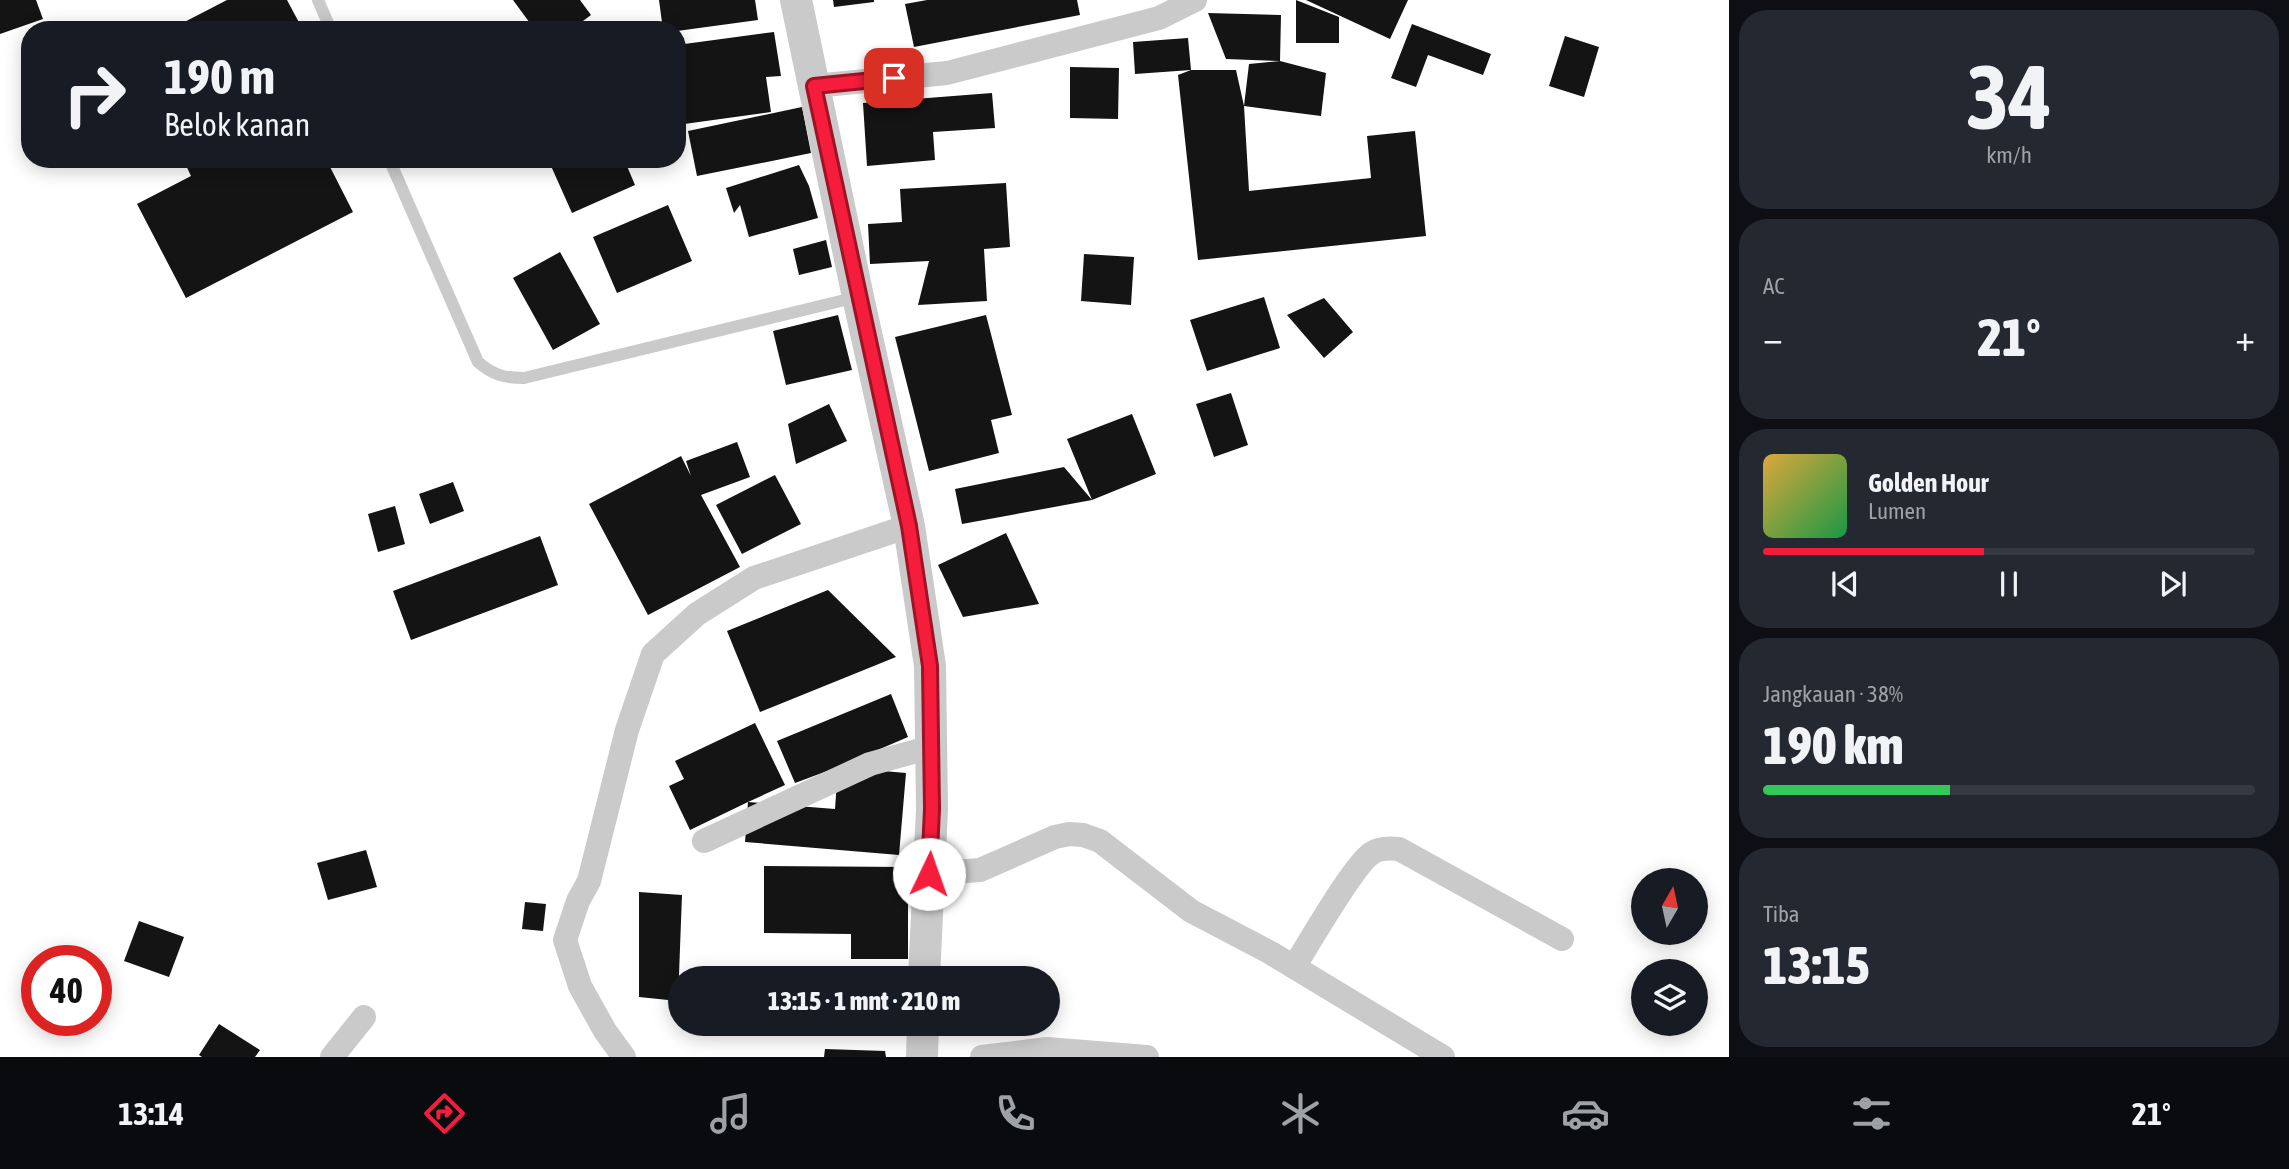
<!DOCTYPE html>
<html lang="id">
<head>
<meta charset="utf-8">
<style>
	:root { --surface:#171b24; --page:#242831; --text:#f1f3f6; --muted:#9ea1a6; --line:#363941; --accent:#f61c3b }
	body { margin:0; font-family:"Asap Condensed",sans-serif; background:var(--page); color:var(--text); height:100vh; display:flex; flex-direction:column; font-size:26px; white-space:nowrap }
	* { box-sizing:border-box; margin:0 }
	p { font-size:23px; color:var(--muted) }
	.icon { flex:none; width:38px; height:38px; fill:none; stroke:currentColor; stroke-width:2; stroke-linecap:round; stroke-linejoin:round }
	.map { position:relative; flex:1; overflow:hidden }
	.sheet { display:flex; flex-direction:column; gap:10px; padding:10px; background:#0d0f14; width:560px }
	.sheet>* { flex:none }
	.guide { position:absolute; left:21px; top:21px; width:665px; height:147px; border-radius:28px; box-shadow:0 4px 18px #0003; background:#171b24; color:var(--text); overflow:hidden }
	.needle { width:46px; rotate:9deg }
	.controls { position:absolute; left:1631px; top:868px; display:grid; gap:14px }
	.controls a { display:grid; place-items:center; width:77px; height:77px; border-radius:50%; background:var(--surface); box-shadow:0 4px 18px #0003; font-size:35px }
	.speed { position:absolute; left:21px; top:945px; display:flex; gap:14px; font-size:35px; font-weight:700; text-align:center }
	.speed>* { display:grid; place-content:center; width:91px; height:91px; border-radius:50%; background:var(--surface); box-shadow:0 4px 18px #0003; line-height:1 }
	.speed .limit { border:10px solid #d22; background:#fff; color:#111 }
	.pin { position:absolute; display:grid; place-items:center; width:60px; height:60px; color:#fff; margin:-30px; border-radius:14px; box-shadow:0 4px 10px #0006 }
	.me { position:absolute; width:77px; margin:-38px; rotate:3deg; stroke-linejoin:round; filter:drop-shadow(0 0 5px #0008) }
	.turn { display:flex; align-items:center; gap:24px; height:147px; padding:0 28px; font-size:32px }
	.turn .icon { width:91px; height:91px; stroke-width:2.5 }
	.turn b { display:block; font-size:49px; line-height:60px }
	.big { font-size:52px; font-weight:800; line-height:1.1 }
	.sheet .tile { flex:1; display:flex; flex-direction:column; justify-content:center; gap:10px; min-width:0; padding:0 24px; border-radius:28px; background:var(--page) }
	.sheet .dial { align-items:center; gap:0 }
	.dial b { font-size:91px; line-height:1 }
	.song { display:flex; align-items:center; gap:21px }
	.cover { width:84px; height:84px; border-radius:10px; background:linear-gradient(135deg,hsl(40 70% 55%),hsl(140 70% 35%)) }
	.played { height:7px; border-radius:4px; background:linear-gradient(90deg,var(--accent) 45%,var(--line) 45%) }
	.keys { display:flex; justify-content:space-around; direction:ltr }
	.heat { display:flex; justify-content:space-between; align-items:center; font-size:38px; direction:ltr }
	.charge { height:10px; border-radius:5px; background:linear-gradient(90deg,#34c759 38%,var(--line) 0) }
	.trip { position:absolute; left:668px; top:966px; width:392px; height:70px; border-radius:35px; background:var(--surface); box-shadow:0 4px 18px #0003; font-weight:800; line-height:70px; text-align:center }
	.tabs { display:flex; height:112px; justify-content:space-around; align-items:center; background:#090b0e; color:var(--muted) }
	.tabs .icon { width:49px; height:49px }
	.tabs .current { color:var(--accent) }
	.tabs b { font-size:32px; color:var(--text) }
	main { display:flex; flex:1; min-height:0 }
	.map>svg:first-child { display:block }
	.building { fill:#141414 }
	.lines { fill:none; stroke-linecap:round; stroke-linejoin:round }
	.service { stroke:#cacaca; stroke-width:12 }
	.minor { stroke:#cacaca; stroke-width:24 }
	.tertiary { stroke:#cacaca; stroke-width:32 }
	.route-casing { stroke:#a01226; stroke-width:18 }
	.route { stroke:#f61c3b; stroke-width:12 }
</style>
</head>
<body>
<main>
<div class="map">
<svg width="1729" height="1057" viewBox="0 0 1729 1057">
	<rect width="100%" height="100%" fill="#fff"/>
	<g class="building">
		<path d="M0,0H36L43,19L0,34Z"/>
		<path d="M227,0H287L303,30H169Z"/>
		<path d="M513,0H580L591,15L571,30H535Z"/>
		<path d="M659,0H755L758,20L677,31L663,30Z"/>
		<path d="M833,0H874V2L834,7Z"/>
		<path d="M927,0H1077L1080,15L914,47L905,4Z"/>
		<path d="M1296,0L1339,17V43H1296Z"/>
		<path d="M1306,0H1408L1390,39Z"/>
		<path d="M1208,13L1281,15L1280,61L1226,59Z"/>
		<path d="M1412,24L1491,54L1483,75L1428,55L1416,87L1391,78Z"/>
		<path d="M774,32L781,76L766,77L771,112L677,125V88H681L677,45Z"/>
		<path d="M1565,36L1599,47L1584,97L1549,86Z"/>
		<path d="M1188,38L1191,70H1236L1244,106L1249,191L1371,178L1367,136L1415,131L1426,236L1198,260L1178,75L1191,70L1135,74L1133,42Z"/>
		<path d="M1280,61L1326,73L1321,116L1244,106L1249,64Z"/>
		<path d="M1070,67L1119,68L1118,119L1070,118Z"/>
		<path d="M992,93L995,128L933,132L935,160L867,166L863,103Z"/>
		<path d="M802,107L811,153L697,176L688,131Z"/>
		<path d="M183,159H326L353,212L186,298L137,204L191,176Z"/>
		<path d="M568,159H624L635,185L572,213L551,166Z"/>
		<path d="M799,165L809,186L818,218L749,237L740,205L734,213L726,188Z"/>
		<path d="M1006,183L1010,247L984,249L987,301L918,305L929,261L870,264L868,224L902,222L900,189Z"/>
		<path d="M668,205L692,261L617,293L593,237Z"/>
		<path d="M826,240L832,267L799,275L793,249Z"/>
		<path d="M560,252L600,324L553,350L513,278Z"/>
		<path d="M1084,254L1134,257L1131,305L1081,301Z"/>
		<path d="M1264,297L1280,348L1207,371L1190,320Z"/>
		<path d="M1324,298L1353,332L1324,358L1287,315Z"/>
		<path d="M838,315L852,370L786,385L773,331Z"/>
		<path d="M986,315L1012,415L991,420L999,453L929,471L895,337Z"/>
		<path d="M1231,393L1248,445L1214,457L1196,404Z"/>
		<path d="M829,404L847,441L796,464L788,424Z"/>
		<path d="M1132,414L1156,474L1092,500L962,524L955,489L1064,467L1092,500L1067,439Z"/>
		<path d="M737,442L750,477L701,495L740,567L648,615L589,504L681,456L691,476L686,461Z"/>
		<path d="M775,475L801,524L742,554L716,505Z"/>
		<path d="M453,482L464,511L430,524L419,494Z"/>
		<path d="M395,506L405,544L378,552L368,514Z"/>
		<path d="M1006,533L1039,604L963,617L938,565Z"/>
		<path d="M540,536L558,585L411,640L393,591Z"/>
		<path d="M828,590L896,657L760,712L727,631Z"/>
		<path d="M891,694L908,737L838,767L906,773L899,855L745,842L748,802L690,830L669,786L684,779L675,761L755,723L785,785L748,802L835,809L838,767L795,783L777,741Z"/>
		<path d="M366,850L377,887L328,900L317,863Z"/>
		<path d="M764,866L908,867V959H851V934L764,933Z"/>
		<path d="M639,892L682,895L678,1001L639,997Z"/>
		<path d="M525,902L546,904L543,931L522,929Z"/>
		<path d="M139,921L184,937L169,977L124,961Z"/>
		<path d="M219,1024L260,1050L255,1057H202L199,1055Z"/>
		<path d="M825,1049L885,1051L886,1057H824Z"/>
	</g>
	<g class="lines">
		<g class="service">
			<path d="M318,0L331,30"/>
			<path d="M389,159L478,362C493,375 504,378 524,378L857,297"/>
		</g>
		<g class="minor">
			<path d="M814,86L947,73L1159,18L1195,0"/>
			<path d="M704,841L870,764L931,747"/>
			<path d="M929,874L980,870L1055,837L1069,834L1083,835L1100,841L1191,911L1271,953L1443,1057"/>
			<path d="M1294,967C1308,945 1354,864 1372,853C1379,848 1390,848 1399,849L1562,939"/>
			<path d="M332,1057L364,1017"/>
			<path d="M624,1057L605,1031L580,986L565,940L578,901L589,881L627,730L653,654L697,614L754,578L909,526"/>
			<path d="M982,1057L1047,1049L1147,1057"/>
		</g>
		<g class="tertiary">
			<path d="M796,0L858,297L909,526L930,666L932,809L924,978"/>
			<path d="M922,1057L923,1024"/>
		</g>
	</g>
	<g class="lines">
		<g class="route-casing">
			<path id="route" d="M894,78L814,86L909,526L930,666L932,809L929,874"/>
		</g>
		<use href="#route" class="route"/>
	</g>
</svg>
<div class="controls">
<a><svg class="needle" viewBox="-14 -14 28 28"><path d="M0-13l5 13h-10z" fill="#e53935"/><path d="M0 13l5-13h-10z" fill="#9ea1a6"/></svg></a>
<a><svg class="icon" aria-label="layers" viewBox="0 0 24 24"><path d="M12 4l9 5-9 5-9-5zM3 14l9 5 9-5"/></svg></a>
</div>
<div class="speed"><div class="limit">40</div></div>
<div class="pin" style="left:894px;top:78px;background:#d93025"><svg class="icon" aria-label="arrive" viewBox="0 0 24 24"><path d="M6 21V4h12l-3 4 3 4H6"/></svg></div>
<svg class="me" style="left:929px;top:874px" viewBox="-20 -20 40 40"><circle r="19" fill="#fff"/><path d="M0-13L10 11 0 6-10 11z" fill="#f61c3b"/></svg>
<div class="trip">13:15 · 1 mnt · 210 m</div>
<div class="guide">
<div class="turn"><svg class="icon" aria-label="right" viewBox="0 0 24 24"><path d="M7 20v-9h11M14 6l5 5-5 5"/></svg><div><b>190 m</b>Belok kanan</div></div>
</div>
</div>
<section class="sheet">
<div class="tile dial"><b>34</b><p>km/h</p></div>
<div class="tile"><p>AC</p>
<div class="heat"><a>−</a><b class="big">21°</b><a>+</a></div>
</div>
<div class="tile">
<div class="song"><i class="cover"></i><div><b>Golden Hour</b><p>Lumen</p></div></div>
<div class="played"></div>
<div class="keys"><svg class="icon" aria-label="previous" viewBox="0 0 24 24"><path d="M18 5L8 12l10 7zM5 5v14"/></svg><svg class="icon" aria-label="pause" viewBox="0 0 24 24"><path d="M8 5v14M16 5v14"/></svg><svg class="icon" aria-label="next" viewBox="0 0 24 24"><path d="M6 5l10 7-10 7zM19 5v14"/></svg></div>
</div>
<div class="tile"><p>Jangkauan · 38%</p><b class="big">190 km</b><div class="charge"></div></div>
<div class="tile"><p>Tiba</p><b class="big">13:15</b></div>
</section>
</main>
<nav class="tabs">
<b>13:14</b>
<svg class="icon current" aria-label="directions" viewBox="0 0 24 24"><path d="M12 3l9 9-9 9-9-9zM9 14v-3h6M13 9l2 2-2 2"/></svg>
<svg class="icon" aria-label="music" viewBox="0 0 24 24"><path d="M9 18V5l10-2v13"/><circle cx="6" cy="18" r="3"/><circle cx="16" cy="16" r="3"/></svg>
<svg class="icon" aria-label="phone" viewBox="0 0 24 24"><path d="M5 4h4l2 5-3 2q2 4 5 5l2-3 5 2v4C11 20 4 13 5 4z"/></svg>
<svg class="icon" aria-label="climate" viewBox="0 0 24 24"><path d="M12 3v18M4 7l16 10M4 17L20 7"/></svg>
<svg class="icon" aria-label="car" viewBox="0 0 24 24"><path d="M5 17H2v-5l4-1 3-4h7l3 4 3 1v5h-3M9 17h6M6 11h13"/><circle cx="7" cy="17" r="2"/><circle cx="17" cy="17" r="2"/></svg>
<svg class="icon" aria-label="filters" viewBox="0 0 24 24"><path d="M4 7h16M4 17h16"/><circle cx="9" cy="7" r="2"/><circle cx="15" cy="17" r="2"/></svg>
<b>21°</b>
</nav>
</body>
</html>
